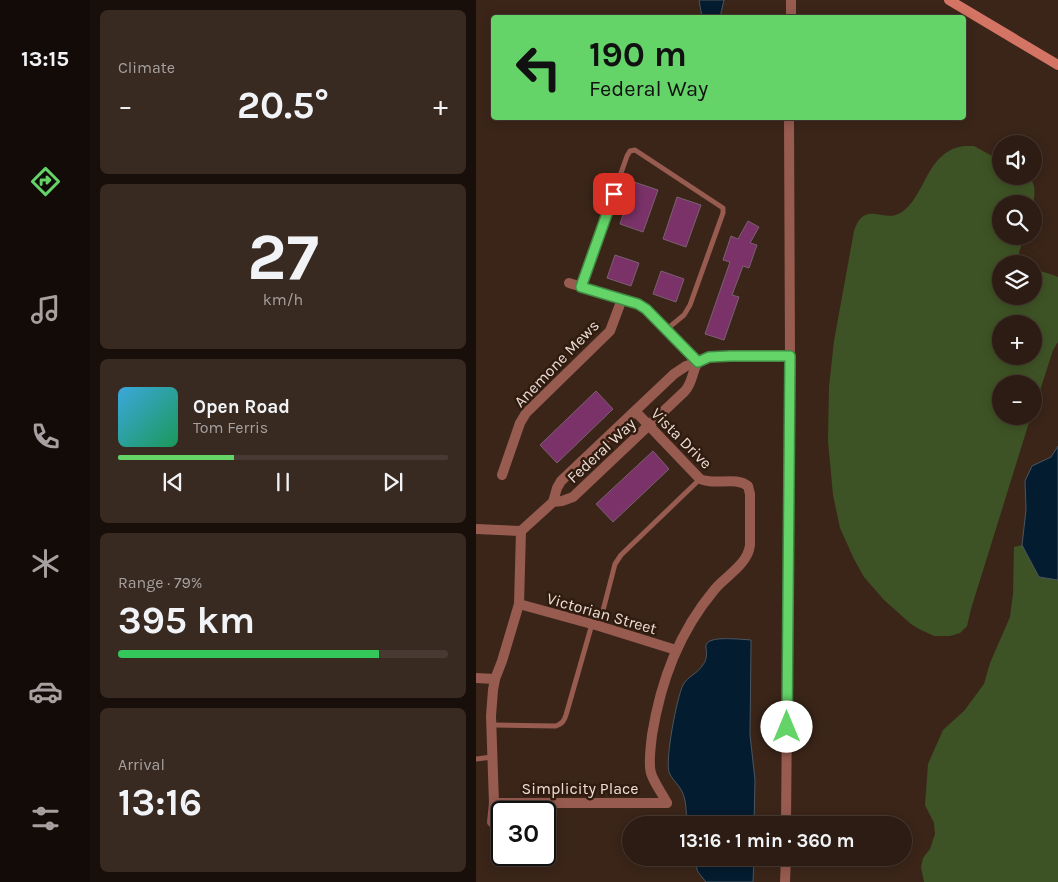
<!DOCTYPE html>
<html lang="en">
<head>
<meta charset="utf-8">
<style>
	:root { --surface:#2c1c13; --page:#382921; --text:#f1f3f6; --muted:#a6a1a0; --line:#483a33; --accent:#64d468 }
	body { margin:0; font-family:Karla,sans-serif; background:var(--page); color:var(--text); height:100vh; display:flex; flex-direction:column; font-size:19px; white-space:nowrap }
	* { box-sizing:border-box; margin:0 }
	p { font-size:16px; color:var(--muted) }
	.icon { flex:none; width:28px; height:28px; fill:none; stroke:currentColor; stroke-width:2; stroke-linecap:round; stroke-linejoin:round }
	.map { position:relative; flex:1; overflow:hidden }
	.details { display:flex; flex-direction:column; gap:10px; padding:10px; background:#180f0a; width:386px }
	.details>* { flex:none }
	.top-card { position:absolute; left:15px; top:15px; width:475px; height:105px; border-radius:5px; box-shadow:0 2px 12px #0003,0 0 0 1px var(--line); background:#64d468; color:#111; overflow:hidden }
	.fabs { position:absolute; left:516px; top:135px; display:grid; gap:10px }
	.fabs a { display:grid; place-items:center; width:50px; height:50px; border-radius:50%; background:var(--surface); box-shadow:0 2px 12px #0003,0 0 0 1px var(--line); font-size:25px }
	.speed { position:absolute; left:15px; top:801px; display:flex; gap:10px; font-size:25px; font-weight:700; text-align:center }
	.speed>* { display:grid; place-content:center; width:65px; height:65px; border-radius:50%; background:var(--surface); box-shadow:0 2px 12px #0003,0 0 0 1px var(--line); line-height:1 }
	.speed .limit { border:2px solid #111; border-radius:8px; background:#fff; color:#111 }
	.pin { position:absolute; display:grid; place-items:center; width:42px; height:42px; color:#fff; margin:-21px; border-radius:10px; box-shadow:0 2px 8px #0006 }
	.me { position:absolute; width:55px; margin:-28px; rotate:0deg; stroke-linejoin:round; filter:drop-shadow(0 0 4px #0008) }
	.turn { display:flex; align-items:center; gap:18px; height:105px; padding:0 15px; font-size:22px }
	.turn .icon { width:65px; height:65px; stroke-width:2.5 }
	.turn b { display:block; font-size:35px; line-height:42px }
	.big { font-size:38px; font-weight:700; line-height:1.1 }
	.details .card { flex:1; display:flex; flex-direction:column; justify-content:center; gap:8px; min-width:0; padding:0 18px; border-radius:8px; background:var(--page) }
	.details .dial { align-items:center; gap:0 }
	.dial b { font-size:65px; line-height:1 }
	.song { display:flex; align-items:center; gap:15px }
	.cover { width:60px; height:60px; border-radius:8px; background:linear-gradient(135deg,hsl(200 70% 55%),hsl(150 70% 35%)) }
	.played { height:5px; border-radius:2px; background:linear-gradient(90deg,var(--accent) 35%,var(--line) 35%) }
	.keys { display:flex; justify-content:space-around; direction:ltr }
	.heat { display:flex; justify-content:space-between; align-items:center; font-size:28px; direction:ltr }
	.charge { height:8px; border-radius:4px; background:linear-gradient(90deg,#34c759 79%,var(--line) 0) }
	.trip { position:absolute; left:146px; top:816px; width:290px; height:50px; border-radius:25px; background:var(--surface); box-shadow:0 2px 12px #0003,0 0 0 1px var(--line); font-weight:700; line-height:50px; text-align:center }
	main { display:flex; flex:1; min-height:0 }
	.tabs { display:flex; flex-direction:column; width:90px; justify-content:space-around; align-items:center; background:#120b08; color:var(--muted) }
	.tabs .icon { width:35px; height:35px }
	.tabs .active { color:var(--accent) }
	.tabs b { font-size:22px; color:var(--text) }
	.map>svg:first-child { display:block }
	.green { fill:#3e5325; fill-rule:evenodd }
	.water { fill:#041c2f; stroke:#4a5661 }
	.building { fill:#7a3268; stroke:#796171 }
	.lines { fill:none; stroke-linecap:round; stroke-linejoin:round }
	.lane { stroke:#975b50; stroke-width:5 }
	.street { stroke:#975b50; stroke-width:10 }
	.secondary { stroke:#d37464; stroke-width:10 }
	.route-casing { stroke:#418a44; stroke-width:12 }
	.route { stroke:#64d468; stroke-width:9 }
	.labels { text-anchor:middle; stroke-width:5; stroke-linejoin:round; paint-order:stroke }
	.street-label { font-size:16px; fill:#ecddd6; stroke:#301b0f }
</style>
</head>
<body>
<main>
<nav class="tabs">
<b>13:15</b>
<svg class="icon active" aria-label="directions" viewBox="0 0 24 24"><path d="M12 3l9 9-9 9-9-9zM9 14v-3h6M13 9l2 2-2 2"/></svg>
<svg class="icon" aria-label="music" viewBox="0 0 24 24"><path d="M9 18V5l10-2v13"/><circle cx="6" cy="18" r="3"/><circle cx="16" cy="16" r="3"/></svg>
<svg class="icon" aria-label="phone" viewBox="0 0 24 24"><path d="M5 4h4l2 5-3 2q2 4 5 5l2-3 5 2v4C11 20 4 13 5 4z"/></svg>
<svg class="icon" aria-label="climate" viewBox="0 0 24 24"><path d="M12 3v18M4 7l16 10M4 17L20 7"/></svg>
<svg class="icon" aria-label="car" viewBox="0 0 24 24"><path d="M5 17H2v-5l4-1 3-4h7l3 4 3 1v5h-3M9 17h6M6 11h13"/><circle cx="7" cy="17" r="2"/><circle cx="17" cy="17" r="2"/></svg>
<svg class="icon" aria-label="filters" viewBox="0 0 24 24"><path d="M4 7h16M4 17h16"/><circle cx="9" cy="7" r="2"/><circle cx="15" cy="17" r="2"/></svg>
</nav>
<section class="details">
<div class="card"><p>Climate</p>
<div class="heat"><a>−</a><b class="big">20.5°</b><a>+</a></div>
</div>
<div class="card dial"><b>27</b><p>km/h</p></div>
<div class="card">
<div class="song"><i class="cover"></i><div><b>Open Road</b><p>Tom Ferris</p></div></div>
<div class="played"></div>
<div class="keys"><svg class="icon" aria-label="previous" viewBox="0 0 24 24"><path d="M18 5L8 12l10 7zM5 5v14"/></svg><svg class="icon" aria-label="pause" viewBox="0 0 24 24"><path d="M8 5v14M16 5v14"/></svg><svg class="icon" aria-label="next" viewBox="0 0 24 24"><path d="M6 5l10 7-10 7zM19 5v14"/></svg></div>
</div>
<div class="card"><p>Range · 79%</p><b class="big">395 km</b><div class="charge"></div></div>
<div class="card"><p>Arrival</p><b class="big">13:16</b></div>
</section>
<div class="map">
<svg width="582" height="882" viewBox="0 0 582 882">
	<rect width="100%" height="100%" fill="#3b2519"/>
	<g class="green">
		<path d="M488,146H498L525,161V176C533,176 542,175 549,176C561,179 559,195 557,204H525V236H548L543,253L542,260L546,264H525V296H558V269L577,275L582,277V342L577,350L558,409V384H525V416H555L495,609L491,626L484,633L474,636H458L443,629L435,624L408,600L388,577L378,559L364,528L357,495L352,441L353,387L358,341L378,231C389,198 408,225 426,212C447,197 449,165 473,151C477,148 483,147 488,146ZM525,324H558V356H525Z"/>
		<path d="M546,545L563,577L582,580V882H448L445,867L447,858L454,849L459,834L458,823L449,805L452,764L467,730L488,711L508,684L514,663L534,617L537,594L538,547Z"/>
	</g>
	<g class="water">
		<path d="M223,0H248L244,17H226Z"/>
		<path d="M582,446V580L563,577L546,545L550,510L549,481L556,466L575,457Z"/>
		<path d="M262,639L275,640V645L274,735L279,780L278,825H211C210,813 211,798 204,788C200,782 195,778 193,772C189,759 201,697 207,685C212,676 221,674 226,666C231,660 231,655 230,648C228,636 254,639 262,639Z"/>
		<path d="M217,858H278L277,882H230L222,872Z"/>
	</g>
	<g class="building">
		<path d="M158,182L182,190L167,232L144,224Z"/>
		<path d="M201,197L225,205L210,247L187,239Z"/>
		<path d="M272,221L283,227L274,243L281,245L273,268L267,266L256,295L263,297L248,340L229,334L254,262L247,260L255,236L262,239Z"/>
		<path d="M139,255L163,263L155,286L131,278Z"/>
		<path d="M185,271L208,279L200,302L177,294Z"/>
		<path d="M120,391L137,409L81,463L64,445Z"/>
		<path d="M177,451L193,469L137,522L120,504Z"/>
	</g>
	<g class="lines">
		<g class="lane">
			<path d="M105,287L151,156L154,151L159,150L247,208V213L214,305L208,315L191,329"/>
			<path d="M123,626L139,564L145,555L224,479"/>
			<path d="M16,725L80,726C86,724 88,721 90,715L116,624"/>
			<path d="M0,759L16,757"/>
		</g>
		<g class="street">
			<path d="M315,18V0"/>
			<path d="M93,283L162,304L170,309L222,362L233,357L254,356H314"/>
			<path d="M160,412L224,479C239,486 259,476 272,486L274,494V545C272,564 250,576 239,589C203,632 185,680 176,735C175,745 172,763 175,773C178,783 186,793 191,803"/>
			<path d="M26,475L44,423L50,413L134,331L146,299"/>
			<path d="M0,529L45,531"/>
			<path d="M45,531L77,502L86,501L97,497L209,391C217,382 216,371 222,362L210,366L198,374L85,481L81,488L77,502"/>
			<path d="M43,604L123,626L200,650"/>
			<path d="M0,678L19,679"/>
			<path d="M18,803H191"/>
			<path d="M16,822L18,803L15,716L17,690L19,679L26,661L43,604L45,531"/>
			<path d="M310,825L314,356L313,118"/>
			<path d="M309,882L310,858"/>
		</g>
		<path class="secondary" d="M473,0L582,65"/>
	</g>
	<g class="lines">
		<g class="route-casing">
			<path id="route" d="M138,194L105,287L162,304L170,309L222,362L233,357L254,356H314L311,727"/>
		</g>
		<use href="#route" class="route"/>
	</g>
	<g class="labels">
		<g class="street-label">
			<text transform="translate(80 363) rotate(-46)" y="6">Anemone Mews</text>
			<text transform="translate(206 438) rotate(45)" y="6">Vista Drive</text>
			<text transform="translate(125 450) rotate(-43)" y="6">Federal Way</text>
			<text transform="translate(126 613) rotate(16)" y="6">Victorian Street</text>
			<text x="104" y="794">Simplicity Place</text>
		</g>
	</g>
</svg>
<div class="fabs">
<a><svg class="icon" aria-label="sound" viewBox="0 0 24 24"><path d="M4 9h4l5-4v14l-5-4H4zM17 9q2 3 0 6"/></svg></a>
<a><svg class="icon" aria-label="search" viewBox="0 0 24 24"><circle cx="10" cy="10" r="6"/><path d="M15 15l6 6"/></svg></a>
<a><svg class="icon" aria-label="layers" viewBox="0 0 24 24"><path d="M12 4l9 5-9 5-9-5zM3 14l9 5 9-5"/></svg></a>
<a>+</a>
<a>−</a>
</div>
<div class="speed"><div class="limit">30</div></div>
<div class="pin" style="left:138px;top:194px;background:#d93025"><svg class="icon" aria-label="arrive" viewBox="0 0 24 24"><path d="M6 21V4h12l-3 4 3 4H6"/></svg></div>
<svg class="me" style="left:311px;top:727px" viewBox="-20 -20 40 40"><circle r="19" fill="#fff"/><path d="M0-13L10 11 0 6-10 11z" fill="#64d468"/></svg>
<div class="trip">13:16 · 1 min · 360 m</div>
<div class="top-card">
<div class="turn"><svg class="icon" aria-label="left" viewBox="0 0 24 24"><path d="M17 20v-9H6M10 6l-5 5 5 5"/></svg><div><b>190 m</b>Federal Way</div></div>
</div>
</div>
</main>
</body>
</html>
